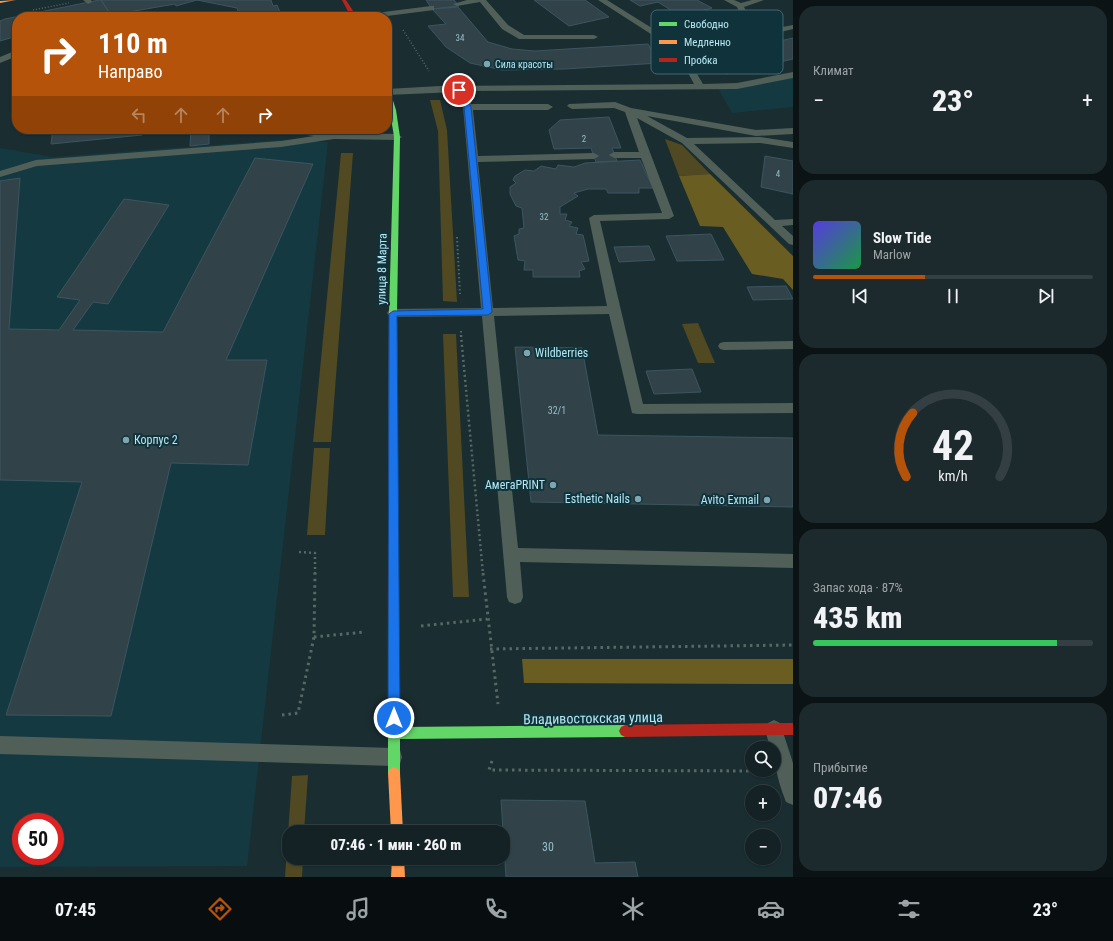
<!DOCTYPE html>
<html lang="ru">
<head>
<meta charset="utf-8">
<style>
	:root { --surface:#142225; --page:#1d2a2d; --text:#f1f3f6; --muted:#9da4a7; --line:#333f42; --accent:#b45309 }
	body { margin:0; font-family:"Roboto Condensed",sans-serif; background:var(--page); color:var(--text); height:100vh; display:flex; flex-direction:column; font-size:15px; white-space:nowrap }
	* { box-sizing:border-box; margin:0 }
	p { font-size:13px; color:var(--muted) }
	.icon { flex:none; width:22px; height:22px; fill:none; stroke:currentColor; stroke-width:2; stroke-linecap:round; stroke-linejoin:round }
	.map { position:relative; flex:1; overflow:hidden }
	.details { display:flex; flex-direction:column; gap:6px; padding:6px; background:#0b1314; width:320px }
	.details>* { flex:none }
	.banner { position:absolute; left:12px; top:12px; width:380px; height:122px; border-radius:16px; box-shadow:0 1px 3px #0004,0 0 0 1px var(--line); background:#b45309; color:#fff; overflow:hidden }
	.controls { position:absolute; left:745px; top:741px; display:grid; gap:8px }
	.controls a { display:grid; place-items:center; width:36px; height:36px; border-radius:50%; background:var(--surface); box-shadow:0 1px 3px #0004,0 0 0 1px var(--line); font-size:20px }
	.speed { position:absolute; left:12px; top:813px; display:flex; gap:8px; font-size:20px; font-weight:700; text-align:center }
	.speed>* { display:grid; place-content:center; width:52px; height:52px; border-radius:50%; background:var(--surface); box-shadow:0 1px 3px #0004,0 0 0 1px var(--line); line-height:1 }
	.speed .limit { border:6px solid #d22; background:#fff; color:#111 }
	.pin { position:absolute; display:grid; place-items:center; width:34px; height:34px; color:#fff; margin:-17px; border:2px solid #fff; border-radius:50%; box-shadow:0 1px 4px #0007 }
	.me { position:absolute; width:44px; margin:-22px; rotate:0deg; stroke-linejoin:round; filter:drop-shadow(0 0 3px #0008) }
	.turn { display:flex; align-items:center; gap:14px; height:84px; padding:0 20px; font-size:18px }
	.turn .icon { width:52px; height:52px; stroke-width:2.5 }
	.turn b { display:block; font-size:28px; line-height:34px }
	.lanes { display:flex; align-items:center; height:38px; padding:0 20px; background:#0003; justify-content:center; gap:20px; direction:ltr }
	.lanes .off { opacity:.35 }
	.big { font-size:30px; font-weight:800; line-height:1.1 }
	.details .tile { flex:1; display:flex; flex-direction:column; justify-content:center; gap:6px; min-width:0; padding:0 14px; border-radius:16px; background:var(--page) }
	.details .dial { align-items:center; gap:0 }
	.dial svg { height:104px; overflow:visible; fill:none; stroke:var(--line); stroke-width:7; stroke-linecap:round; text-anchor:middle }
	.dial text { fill:var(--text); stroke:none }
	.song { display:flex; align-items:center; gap:12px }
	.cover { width:48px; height:48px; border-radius:6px; background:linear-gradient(135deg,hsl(250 70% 55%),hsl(140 70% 35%)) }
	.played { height:4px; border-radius:2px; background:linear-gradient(90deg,var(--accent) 40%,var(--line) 40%) }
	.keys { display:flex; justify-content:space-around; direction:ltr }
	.heat { display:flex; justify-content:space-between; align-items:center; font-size:22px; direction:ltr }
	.charge { height:6px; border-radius:3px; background:linear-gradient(90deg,#34c759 87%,var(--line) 0) }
	.trip { position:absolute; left:282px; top:825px; width:228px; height:40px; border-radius:16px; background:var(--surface); box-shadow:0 1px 3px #0004,0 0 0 1px var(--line); font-weight:800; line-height:40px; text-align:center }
	.tabs { display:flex; height:64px; justify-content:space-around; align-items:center; background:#080e0f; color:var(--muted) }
	.tabs .icon { width:28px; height:28px }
	.tabs .selected { color:var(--accent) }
	.tabs b { font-size:18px; color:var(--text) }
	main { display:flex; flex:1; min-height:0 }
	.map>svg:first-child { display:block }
	.built { fill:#153941; fill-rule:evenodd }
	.green { fill:#504921 }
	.forest { fill:#695d22 }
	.building { fill:#314349; stroke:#3c5560 }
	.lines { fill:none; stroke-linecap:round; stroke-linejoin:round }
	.path-far3 { stroke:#586864; stroke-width:1.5; stroke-dasharray:1 2; stroke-linecap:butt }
	.path-far2 { stroke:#586864; stroke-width:2; stroke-dasharray:1.5 2.5; stroke-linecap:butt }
	.path-far1 { stroke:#586864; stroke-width:2.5; stroke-dasharray:2 3; stroke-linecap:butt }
	.path { stroke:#586864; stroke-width:3; stroke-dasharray:2.5 4; stroke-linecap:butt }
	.lane { fill:#506058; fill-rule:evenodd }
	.fast { fill:#63d668; fill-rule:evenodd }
	.slow { fill:#ff974d; fill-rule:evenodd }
	.jam { fill:#b3261e; fill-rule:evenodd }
	.route { fill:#1a73e8; stroke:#114b97 }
	.poi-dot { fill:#7fa6af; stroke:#10333b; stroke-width:1.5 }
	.labels { text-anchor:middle; stroke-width:4; stroke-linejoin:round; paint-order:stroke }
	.far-number-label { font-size:9px; fill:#95bec8 }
	.far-poi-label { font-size:10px; fill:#b6e7f3; stroke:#10333b; text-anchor:start }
	.number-label { font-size:10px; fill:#95bec8 }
	.street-label { font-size:12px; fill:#b6e7f3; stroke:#10333b }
	.poi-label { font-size:12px; fill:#b6e7f3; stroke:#10333b; text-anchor:end }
	.near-number-label { font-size:12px; fill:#95bec8 }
	.near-street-label { font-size:14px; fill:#b6e7f3; stroke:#10333b }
	.key { fill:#10333b; stroke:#426972; stroke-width:1 }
	.key-label { font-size:11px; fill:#b6e7f3 }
</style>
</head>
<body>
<main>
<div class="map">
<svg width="793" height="877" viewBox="0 0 793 877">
	<rect width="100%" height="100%" fill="#1a2d31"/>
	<g class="built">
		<path d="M793,75V107L732,113L718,88Z"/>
		<path d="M280,140L328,142L247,866L0,867V148L53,157ZM21,822H55V856H21Z"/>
	</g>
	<g class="green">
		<path d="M430,100H440L447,130L457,302L443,301L438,131Z"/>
		<path d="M665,139L682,145L710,174L679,176Z"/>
		<path d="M341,153H353L331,442H313Z"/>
		<path d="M698,323L715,363H698L682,324Z"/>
		<path d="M443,334H456L469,597H453Z"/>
		<path d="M314,448H330L325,535H307Z"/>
		<path d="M308,775L304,832H289V858H303L302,877H285L292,776Z"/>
	</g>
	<g class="forest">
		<path d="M710,174L793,256V290L783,279L752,274L723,227L700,226L679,176Z"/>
		<path d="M522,659H793V684L524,683Z"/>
	</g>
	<g class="building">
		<path d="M99,0H101L111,15L104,17H17V36L0,41V21L5,19Z"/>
		<path d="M101,0H271L273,6L277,5L282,17H235V14H239L237,8L197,0L176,6L175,4L111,15Z"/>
		<path d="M426,0H454L459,6L432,9Z"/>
		<path d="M534,0H585L609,17L569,26Z"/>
		<path d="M630,0H697L712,8L701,11L706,14L709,13L735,28L703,36L678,21L685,19L658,2L640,6Z"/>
		<path d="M458,7L488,42L512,49L535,51L648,44L659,63L565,69L502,70L470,63L446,47L428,26L446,24L432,9Z"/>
		<path d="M793,38V59L727,74L705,58Z"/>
		<path d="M609,117L621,148H612L617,161L596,162L591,148L554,149L549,130L560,120Z"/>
		<path d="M53,129H142V135L51,144Z"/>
		<path d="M209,129V144L190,146L191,130Z"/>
		<path d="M765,156L793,161V194L761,187Z"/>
		<path d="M255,158L313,164L226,360H267L248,465L171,463L111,716L6,715L82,482L0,480V181L20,178L9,329L59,330L80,300L57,297L124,199L169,205L108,304L93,302L73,330L163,332Z"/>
		<path d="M640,160L653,188H639V193H608L606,189H588L574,193L578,196L560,207V214H567L565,220L572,222L569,226L578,228L576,234L583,235L589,261L581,262L585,269L579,271L580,277H533V270H524L525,261L518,260L514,236L519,234V229L524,228L522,208L516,206L510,194V187L516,183L513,180L515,176L525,170L534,171L541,166L556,169L558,165L574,167L585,163Z"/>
		<path d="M711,234L724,260L677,261L666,236Z"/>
		<path d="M649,246L655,260L619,262L614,247Z"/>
		<path d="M786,286L793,299L753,300L747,287Z"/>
		<path d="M515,347L582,348L598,435L793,438V507L531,502Z"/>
		<path d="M692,369L701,392L654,394L646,371Z"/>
		<path d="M501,800L585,801L595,863L635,862L638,877H506Z"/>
	</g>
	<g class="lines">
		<g class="path-far3">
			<path d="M33,10L69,3"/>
			<path d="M403,30L429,71"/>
		</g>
		<g class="path-far2">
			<path d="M457,237L460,294"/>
			<path d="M461,331V336"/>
		</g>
		<g class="path-far1">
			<path d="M461,335L483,574"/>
			<path d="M299,552L315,553V574"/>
		</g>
		<g class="path">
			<path d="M483,573L498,704"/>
			<path d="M421,626L487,619"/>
			<path d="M314,637L365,632"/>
			<path d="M490,649L793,645"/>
			<path d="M282,715L298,713L314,637L315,573"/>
			<path d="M492,761L489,770L761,771"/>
		</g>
		<g class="lane">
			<path d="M83,0H91L92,2L88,4Z"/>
			<path d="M467,0H486L508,25L524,35H594L598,37L594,39H519L502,29L480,2L457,6L453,4Z"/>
			<path d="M598,0H607L687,50L758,32L743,20L737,7L724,0H734L741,3L752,0H764L744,7L749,17L766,30L793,25V29L691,54L694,69L703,84L737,83L793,72V78L737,89L465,91L471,104H548L553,107L548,110H473L478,156L594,153L599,156L594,159L478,162L493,308L607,306L589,218L594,215L662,213L641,158H614L609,155L614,152H639L625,112L614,108L572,109L567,106L569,104L615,102L631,108L756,130L793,128V134L756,136L647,116L687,138L760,137L793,142V148L760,143L694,144L775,220L793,219V225L782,226L793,236V245L789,244L682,143L637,118L674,216L669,219L600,221L643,404L793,403V413L637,414L632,413L609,314L494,316L518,548L793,554V568L520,562L523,597L521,602L515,604L509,602L507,597L482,316L393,317L389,316L387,313L389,310L393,309L481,308L463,107L456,92L387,95V89L440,86L694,84L686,69L682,54Z"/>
			<path d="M431,6H434V10L379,17H356L360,15Z"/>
			<path d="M185,12L216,13L221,17H164Z"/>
			<path d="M17,50V56L0,63V57Z"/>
			<path d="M280,129H305L334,133L397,134L402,137L397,140L334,139L281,147L37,166L0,177V171L36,160L281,141L314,136L285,132Z"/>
			<path d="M793,341V349L724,350L720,349L718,346L720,343L724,342Z"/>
			<path d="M774,720L780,723L793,763V805L786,802C779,785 774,766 774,748H770L765,729L768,723Z"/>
			<path d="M0,736L393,748L400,750L402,757L400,764L393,766L0,754Z"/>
		</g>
		<g class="fast">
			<path d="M387,89L390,91L396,110L400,137L397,313L393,316L389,313L394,137C392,121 387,105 387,89Z"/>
			<path d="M393,615L397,617L398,620L400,727L625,725L629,727L631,731L629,735L625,737L400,739V773L398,777L394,779L390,777L388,773V620L389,617Z"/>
		</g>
		<g class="slow">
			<path d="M16,0L0,3V1Z"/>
			<path d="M393,310L397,313L398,620L397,623L393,625L389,623L388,620L389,313Z"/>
			<path d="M394,767L398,769L400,773L403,832H391L388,773L390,769Z"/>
			<path d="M392,858H404L405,877H391Z"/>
		</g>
		<g class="jam">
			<path d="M342,0H346L357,17H351Z"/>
			<path d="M793,723V735L625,737L621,735L619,731L621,727L625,725Z"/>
		</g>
	</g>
	<path class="route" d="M459,88L462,90L471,107L492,312L488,315L397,316L400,718L398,722L394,724L390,722L388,718L389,314L393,311L483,309L464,107L456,90Z"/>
	<g class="poi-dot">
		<circle cx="487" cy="64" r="4"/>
		<circle cx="527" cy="353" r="4"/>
		<circle cx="126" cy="440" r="4"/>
		<circle cx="553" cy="485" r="4"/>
		<circle cx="638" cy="499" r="4"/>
		<circle cx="767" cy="500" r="4"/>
	</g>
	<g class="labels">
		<g class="far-number-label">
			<text x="460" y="41">34</text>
			<text x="584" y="142">2</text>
			<text x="778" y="177">4</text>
			<text x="544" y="220">32</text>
		</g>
		<g class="far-poi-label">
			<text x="495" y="68">Сила красоты</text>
		</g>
		<g class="number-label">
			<text x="557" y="414">32/1</text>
		</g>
		<g class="street-label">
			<text transform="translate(382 269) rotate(-89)" y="4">улица 8 Марта</text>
		</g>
		<g class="poi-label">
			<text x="535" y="357" text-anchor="start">Wildberries</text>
			<text x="134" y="444" text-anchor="start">Корпус 2</text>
			<text x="545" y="489">АмегаPRINT</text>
			<text x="630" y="503">Esthetic Nails</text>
			<text x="759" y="504">Avito Exmail</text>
		</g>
		<g class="near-number-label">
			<text x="548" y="851">30</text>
		</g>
		<g class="near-street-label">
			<text transform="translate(593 718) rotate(-1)" y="5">Владивостокская улица</text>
		</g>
	</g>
	<rect x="651" y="10" width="132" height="64" rx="6" class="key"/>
	<rect x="659" y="22" width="18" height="4" fill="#63d668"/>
	<rect x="659" y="40" width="18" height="4" fill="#ff974d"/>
	<rect x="659" y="58" width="18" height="4" fill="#b3261e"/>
	<g class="key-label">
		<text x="684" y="28">Свободно</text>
		<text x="684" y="46">Медленно</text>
		<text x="684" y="64">Пробка</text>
	</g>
</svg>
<div class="controls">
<a><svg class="icon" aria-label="search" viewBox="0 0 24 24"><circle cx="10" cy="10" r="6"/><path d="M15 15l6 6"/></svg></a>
<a>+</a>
<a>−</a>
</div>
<div class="speed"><div class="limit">50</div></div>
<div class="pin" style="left:459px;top:90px;background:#d93025"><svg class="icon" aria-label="arrive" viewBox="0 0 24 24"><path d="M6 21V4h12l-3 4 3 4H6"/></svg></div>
<svg class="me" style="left:394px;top:718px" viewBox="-20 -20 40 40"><circle r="17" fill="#1a73e8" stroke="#fff" stroke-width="3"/><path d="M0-11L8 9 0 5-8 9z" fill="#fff"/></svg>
<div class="trip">07:46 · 1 мин · 260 m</div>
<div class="banner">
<div class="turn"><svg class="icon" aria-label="right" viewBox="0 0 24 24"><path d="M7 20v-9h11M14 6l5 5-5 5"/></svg><div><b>110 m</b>Направо</div></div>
<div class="lanes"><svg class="icon off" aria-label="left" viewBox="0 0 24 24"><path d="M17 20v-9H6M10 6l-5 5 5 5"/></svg><svg class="icon off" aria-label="ahead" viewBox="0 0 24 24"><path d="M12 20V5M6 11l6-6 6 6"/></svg><svg class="icon off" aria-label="ahead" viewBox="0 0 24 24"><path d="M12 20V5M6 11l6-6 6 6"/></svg><svg class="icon" aria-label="right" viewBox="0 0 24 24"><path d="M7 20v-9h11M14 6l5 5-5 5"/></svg></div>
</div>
</div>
<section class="details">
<div class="tile"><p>Климат</p>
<div class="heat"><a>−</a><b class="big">23°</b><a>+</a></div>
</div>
<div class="tile">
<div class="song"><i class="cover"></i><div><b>Slow Tide</b><p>Marlow</p></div></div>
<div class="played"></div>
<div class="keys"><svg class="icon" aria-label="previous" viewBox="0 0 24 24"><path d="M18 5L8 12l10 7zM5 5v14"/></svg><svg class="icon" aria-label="pause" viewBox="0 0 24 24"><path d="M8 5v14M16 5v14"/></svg><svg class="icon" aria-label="next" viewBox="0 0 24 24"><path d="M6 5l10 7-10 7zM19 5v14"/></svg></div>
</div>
<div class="tile dial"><svg viewBox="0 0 100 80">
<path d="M14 69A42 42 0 1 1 86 69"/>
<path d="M14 69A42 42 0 0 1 19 20" stroke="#b45309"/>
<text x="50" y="56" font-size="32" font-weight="700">42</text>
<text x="50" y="72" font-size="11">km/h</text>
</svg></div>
<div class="tile"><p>Запас хода · 87%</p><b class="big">435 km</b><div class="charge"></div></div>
<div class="tile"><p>Прибытие</p><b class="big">07:46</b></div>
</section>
</main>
<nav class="tabs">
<b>07:45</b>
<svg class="icon selected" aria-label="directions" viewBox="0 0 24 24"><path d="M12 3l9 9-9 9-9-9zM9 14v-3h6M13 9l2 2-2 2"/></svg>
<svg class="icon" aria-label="music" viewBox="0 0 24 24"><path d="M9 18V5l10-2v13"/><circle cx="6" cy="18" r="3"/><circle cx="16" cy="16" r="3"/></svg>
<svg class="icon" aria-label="phone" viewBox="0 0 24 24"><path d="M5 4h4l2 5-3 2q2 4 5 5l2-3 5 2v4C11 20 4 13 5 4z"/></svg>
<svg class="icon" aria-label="climate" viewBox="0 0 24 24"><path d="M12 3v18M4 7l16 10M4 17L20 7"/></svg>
<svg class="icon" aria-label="car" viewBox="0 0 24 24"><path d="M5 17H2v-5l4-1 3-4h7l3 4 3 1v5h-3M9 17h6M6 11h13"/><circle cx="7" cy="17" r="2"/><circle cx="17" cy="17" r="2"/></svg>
<svg class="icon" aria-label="filters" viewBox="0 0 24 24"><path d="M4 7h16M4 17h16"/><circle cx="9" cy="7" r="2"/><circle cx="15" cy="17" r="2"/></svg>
<b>23°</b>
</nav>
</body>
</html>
